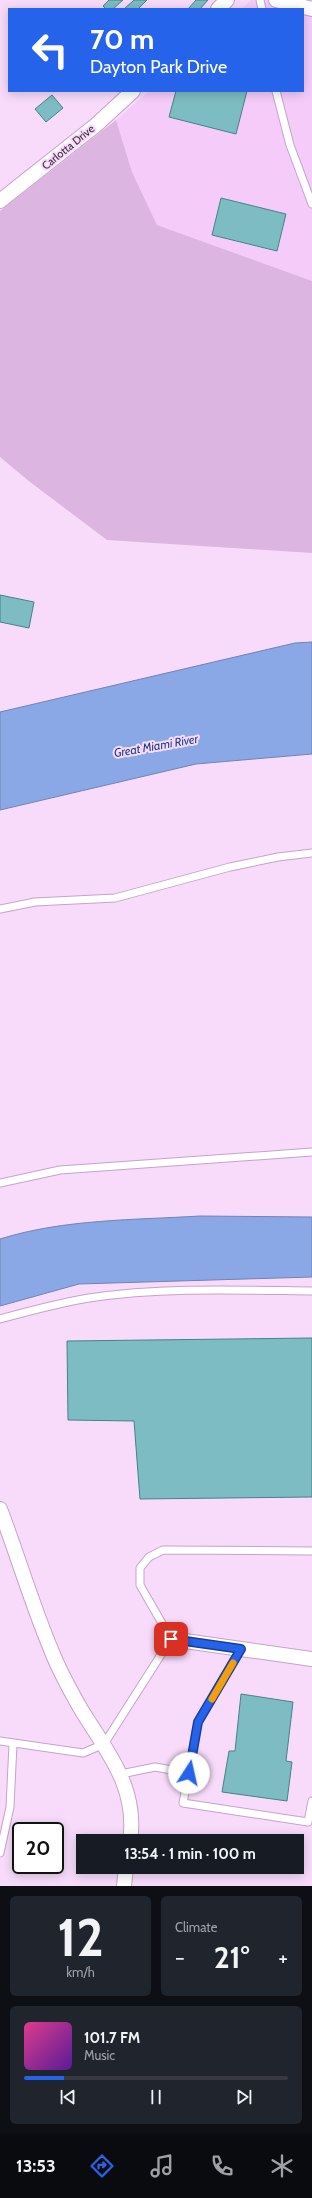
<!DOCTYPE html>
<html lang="en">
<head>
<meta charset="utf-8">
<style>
	:root { --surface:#171b24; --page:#20242c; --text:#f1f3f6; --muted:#9ea1a6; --line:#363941; --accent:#2563eb }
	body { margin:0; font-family:Cabin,sans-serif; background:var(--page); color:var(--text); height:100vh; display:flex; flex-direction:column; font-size:15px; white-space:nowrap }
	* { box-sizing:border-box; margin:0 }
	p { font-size:13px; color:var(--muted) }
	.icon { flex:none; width:22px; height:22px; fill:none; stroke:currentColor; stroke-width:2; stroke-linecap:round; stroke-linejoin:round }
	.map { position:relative; height:1886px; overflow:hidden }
	.sheet { display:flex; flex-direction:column; gap:10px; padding:10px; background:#0d0f14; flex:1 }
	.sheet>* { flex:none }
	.hud { position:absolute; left:8px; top:8px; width:296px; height:84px; border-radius:0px; box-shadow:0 2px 10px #0003; background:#2563eb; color:#fff; overflow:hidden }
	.speed { position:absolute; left:12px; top:1822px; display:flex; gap:8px; font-size:20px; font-weight:700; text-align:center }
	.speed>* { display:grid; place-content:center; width:52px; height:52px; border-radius:50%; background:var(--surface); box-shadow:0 2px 10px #0003; line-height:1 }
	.speed .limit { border:2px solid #111; border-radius:6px; background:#fff; color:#111 }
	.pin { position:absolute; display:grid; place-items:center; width:34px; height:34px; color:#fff; margin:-17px; border-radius:8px; box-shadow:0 2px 6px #0006 }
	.me { position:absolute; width:44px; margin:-22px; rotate:10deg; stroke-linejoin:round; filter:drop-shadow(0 0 3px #0008) }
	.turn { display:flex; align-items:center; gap:14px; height:84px; padding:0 16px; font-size:18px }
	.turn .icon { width:52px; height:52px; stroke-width:2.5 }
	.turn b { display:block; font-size:28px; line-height:34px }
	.big { font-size:30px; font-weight:700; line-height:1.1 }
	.sheet .widget { flex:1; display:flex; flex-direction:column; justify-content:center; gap:6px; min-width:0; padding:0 14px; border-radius:6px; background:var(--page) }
	.sheet .dial { align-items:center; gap:0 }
	.dial b { font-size:52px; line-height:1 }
	.song { display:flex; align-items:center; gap:12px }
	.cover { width:48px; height:48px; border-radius:6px; background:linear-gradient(135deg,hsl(330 70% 55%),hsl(270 70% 35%)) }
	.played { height:4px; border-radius:2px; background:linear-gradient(90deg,var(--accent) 15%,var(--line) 15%) }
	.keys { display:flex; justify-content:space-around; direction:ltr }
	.heat { display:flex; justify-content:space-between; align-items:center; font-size:22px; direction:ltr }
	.sheet .tiles { flex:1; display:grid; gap:10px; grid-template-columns:1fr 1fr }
	.widget:last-child { grid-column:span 2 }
	.trip { position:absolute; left:76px; top:1834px; width:228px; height:40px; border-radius:0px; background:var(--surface); box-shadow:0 2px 10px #0003; font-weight:700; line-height:40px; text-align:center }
	.menu { display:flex; height:64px; justify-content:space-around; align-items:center; background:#090b0e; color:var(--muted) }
	.menu .icon { width:28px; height:28px }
	.menu .active { color:var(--accent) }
	.menu b { font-size:18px; color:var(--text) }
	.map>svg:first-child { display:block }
	.built { fill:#f5ccf9 }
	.green { fill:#ddb5e1 }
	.water { fill:#89a8e5; stroke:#7283b3 }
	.building { fill:#7dbcc2; stroke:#448388 }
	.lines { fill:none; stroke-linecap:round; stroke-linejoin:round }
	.service-casing { stroke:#c5a3c8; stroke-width:9 }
	.minor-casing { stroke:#c5a3c8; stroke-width:16 }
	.service { stroke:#fff; stroke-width:7 }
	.minor { stroke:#fff; stroke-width:14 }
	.route-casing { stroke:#184099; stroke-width:10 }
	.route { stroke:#2563eb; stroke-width:7 }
	.slow { stroke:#f59e0b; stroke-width:7 }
	.labels { text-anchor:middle; stroke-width:4; stroke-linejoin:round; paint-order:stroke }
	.street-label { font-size:11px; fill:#3c2e3d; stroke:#f8dbfb }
	.water-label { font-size:12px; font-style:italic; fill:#1e3e85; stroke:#f8dbfb }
</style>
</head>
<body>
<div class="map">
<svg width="312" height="1886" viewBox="0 0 312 1886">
	<rect width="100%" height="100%" fill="#f8dbfb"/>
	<path class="built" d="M251,0H312V281L157,225L132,172L116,120L149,91H303V9H241Z"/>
	<path class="green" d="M116,120L132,172L157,225L312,281V553L107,540L30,482L0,457V211Z"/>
	<g class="water">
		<path d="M312,642V754L196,764L0,810V712L295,643Z"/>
		<path d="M200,1216L312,1217V1277L79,1284L0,1306V1239C64,1219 134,1220 200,1216Z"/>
	</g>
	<g class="building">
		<path d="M109,0H123L113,9H106L103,6Z"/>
		<path d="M134,0H147L138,9H124Z"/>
		<path d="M196,0H208L200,9H188Z"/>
		<path d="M176,91H247L236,134L169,117Z"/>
		<path d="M52,95L63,108L46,122L35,109Z"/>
		<path d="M221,198L286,214L277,251L212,235Z"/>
		<path d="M0,595L34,602L29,628L0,622Z"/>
		<path d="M312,1338V1497L140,1499L134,1421L68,1420L67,1341Z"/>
		<path d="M241,1694L293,1702L286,1761L292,1762L287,1801L222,1792L229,1751H235Z"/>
	</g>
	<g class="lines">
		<g class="service-casing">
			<g id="service">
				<path d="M260,0L262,9"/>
				<path d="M276,91L290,145L312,204"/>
				<path d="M0,909L35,902L115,898L230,867L278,857L312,853"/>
				<path d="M0,1183L60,1170L312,1152"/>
				<path d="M0,1319C29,1311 59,1303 89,1298C162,1287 238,1290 312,1291"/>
				<path d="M241,1649L198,1722L183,1803L308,1822L312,1801"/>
				<path d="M0,1741L83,1753L104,1744L171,1639L140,1585V1568L149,1557L163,1550L312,1551"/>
				<path d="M121,1774L155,1767L189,1773"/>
				<path d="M0,1853L10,1807L13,1744"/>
			</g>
		</g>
		<g class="minor-casing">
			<g id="minor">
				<path d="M276,0L312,9"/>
				<path d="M218,9L227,0"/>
				<path d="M0,201L96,125L133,91"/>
				<path d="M0,1509C18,1556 32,1605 52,1652C60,1672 71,1692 82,1711C108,1753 138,1788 130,1841"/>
				<path d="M171,1639L312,1659"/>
				<path d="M124,1886L126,1867"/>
			</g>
		</g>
		<use href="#service" class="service"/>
		<use href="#minor" class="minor"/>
	</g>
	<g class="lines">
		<g class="route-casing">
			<path id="route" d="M171,1639L241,1649L198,1722L189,1773"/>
		</g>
		<use href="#route" class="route"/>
		<path class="slow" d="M212,1699L233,1663"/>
	</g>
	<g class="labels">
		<g class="street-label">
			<text transform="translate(68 147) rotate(-39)" y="4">Carlotta Drive</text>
		</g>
		<g class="water-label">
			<text transform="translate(156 746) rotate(-10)" y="4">Great Miami River</text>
		</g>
	</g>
</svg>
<div class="speed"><div class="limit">20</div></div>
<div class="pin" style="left:171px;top:1639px;background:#d93025"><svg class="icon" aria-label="arrive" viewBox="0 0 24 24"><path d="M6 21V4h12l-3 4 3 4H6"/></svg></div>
<svg class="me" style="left:189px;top:1773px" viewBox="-20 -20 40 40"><circle r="19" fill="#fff"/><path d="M0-13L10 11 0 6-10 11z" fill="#2563eb"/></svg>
<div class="trip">13:54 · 1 min · 100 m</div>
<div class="hud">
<div class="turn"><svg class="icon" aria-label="left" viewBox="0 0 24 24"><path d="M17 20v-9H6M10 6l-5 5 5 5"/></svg><div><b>70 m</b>Dayton Park Drive</div></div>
</div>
</div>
<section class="sheet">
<div class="tiles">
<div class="widget dial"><b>12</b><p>km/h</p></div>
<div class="widget"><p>Climate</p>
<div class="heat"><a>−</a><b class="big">21°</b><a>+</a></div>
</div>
<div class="widget">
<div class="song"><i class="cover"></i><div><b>101.7 FM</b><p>Music</p></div></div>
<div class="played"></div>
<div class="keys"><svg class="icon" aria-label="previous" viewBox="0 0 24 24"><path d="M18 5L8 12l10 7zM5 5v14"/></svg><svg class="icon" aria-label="pause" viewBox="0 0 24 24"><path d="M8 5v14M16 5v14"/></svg><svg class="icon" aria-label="next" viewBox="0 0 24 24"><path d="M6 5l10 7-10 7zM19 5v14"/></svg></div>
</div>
</div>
</section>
<nav class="menu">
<b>13:53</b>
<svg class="icon active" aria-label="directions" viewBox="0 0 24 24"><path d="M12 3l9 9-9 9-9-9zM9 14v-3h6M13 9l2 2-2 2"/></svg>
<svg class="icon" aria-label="music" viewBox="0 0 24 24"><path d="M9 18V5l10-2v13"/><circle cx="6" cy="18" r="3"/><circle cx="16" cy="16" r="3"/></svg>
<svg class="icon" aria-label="phone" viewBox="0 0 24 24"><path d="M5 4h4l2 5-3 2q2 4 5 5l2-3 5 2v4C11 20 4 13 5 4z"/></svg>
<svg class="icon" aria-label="climate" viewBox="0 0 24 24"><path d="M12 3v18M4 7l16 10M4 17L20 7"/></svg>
</nav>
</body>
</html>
